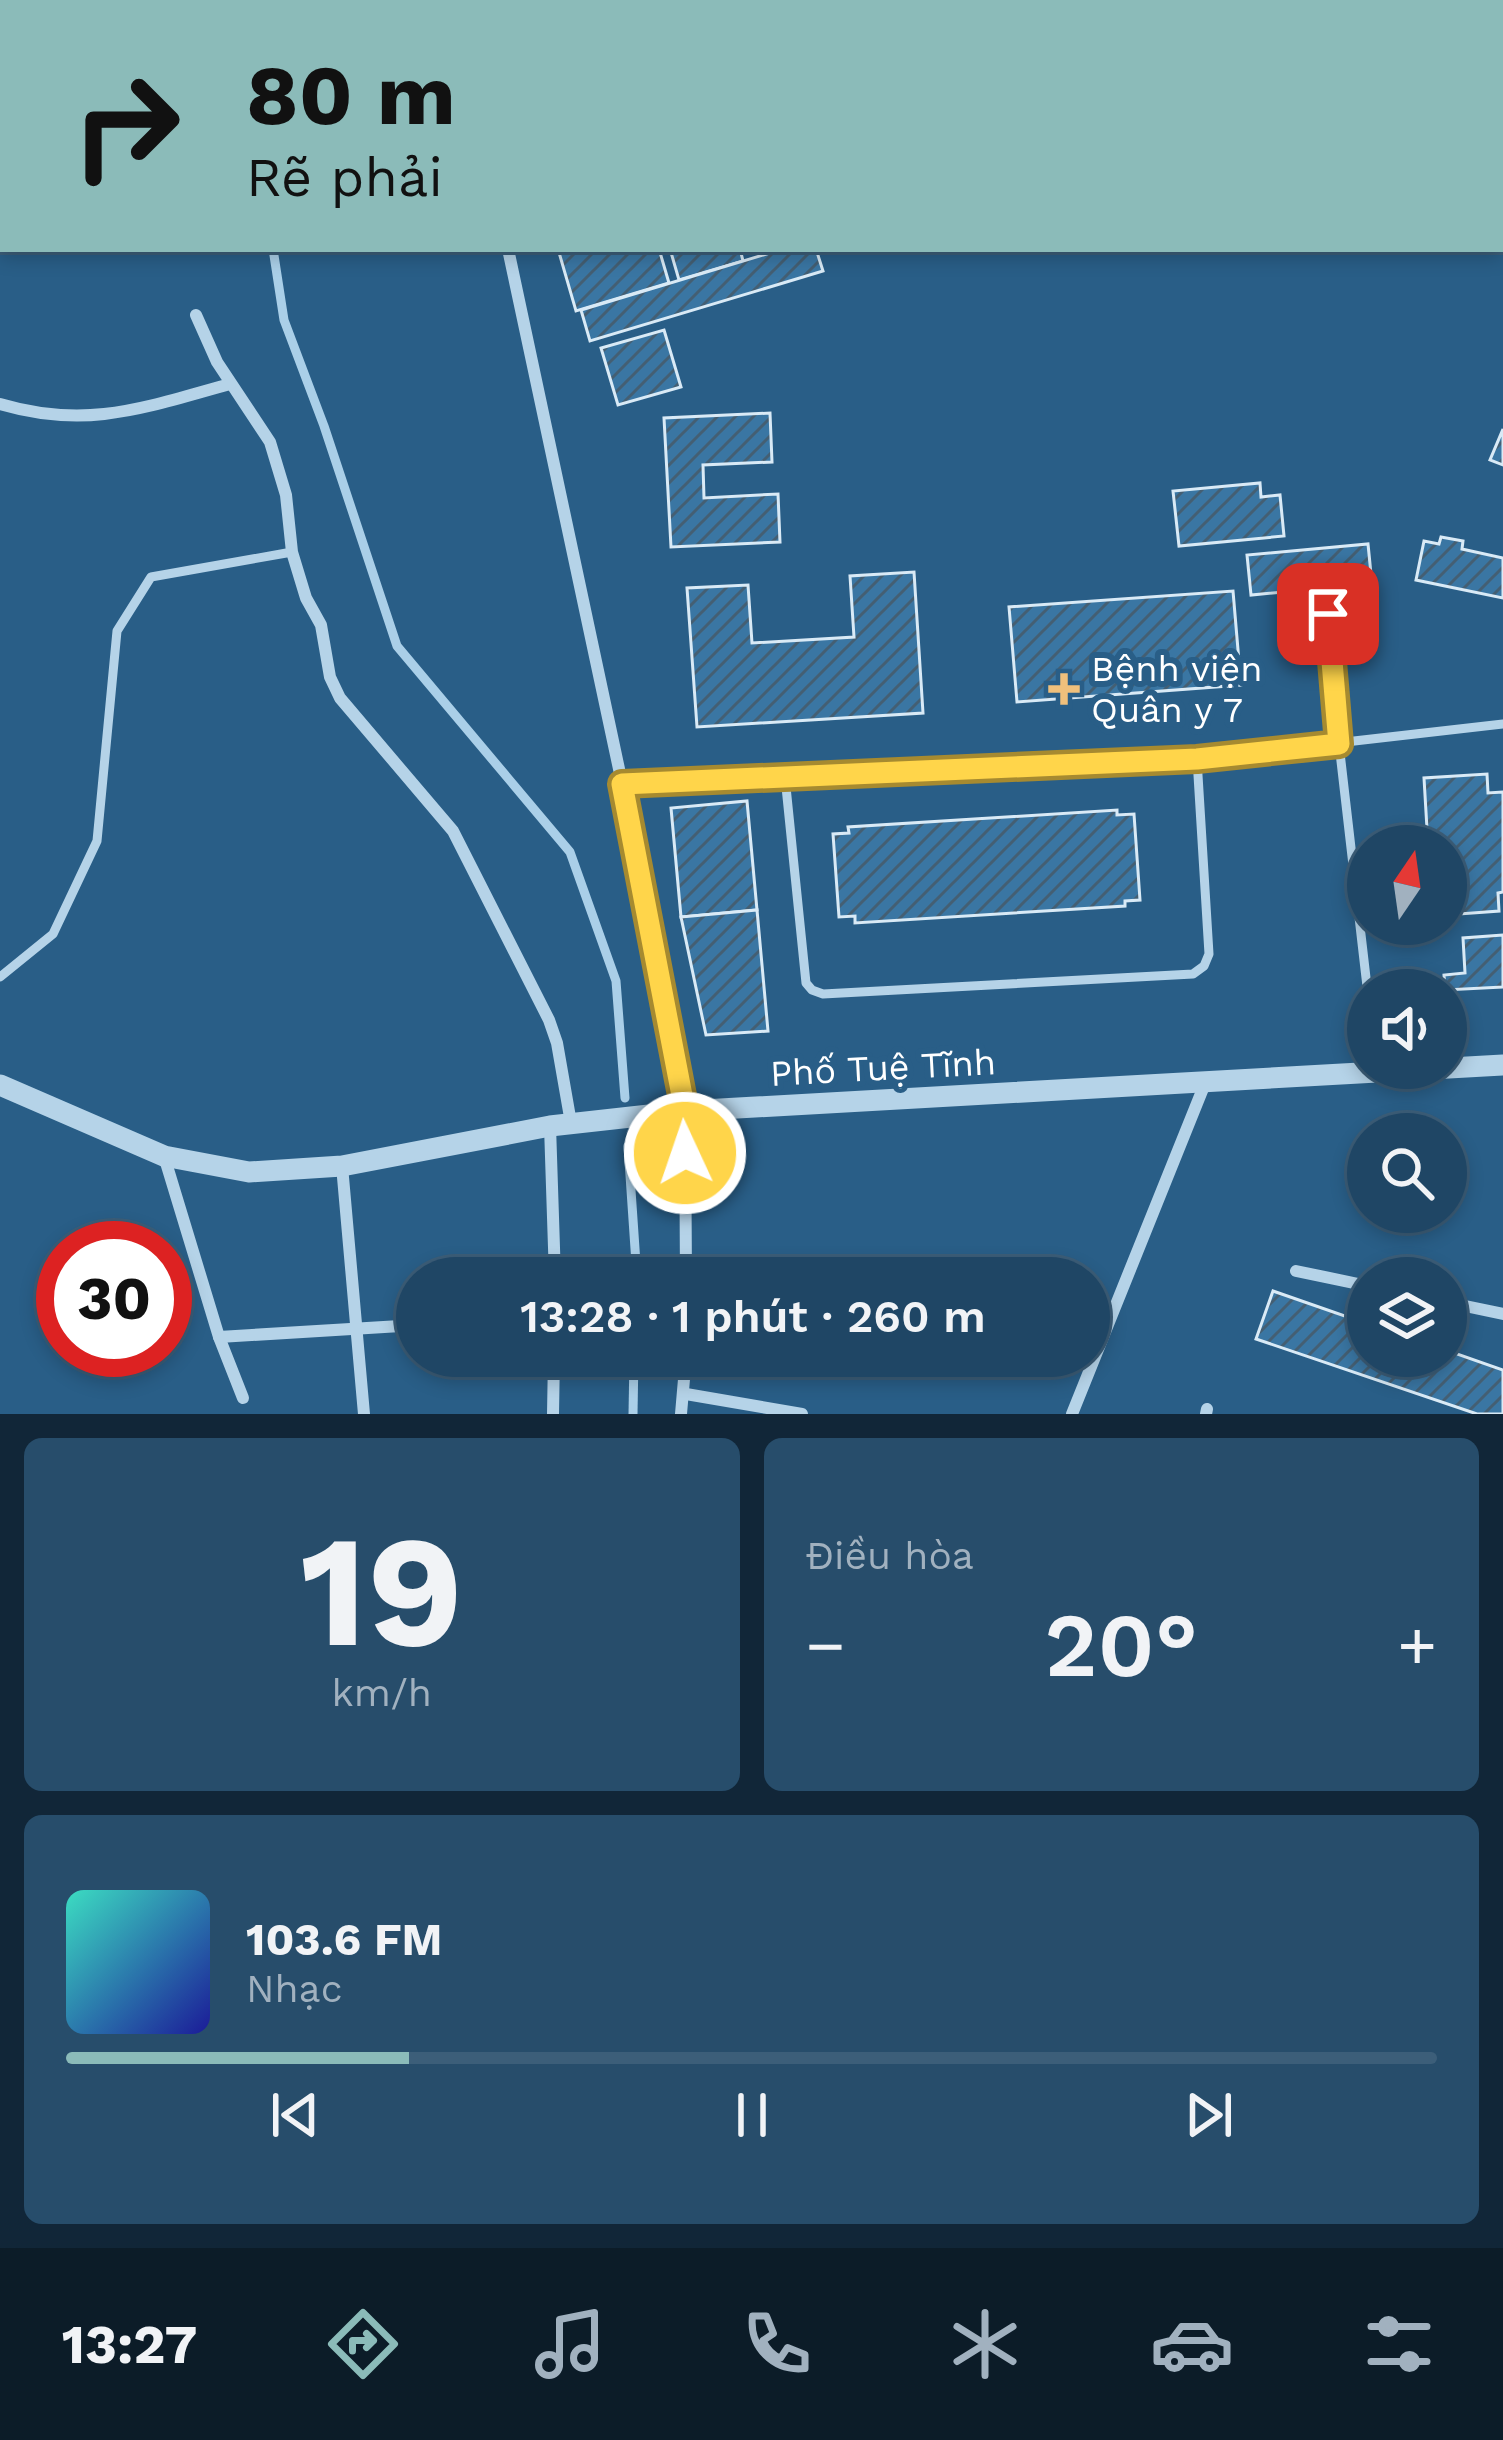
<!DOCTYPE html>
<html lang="vi">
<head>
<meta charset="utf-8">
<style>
	:root { --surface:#1f4665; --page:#274d6b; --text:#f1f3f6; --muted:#a1b1bf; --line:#3c5e79; --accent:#8bbbb9 }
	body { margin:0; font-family:"Work Sans",sans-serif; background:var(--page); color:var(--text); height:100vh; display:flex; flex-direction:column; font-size:45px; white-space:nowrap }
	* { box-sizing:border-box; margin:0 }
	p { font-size:39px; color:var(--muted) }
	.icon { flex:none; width:66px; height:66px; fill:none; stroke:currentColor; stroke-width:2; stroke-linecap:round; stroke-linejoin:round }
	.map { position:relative; height:1414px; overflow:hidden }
	.details { display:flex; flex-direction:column; gap:24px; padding:24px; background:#112638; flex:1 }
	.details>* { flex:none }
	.top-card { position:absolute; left:0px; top:0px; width:1503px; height:252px; box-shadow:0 6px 18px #0003,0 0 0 3px var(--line); background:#8bbbb9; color:#111; overflow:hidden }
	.needle { width:78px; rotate:13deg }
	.controls { position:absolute; left:1347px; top:825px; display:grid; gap:24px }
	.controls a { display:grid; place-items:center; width:120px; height:120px; border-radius:50%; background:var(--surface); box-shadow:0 6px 18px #0003,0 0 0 3px var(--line); font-size:60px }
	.speed { position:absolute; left:36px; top:1221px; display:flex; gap:24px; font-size:60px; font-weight:700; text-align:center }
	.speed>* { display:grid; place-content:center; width:156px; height:156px; border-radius:50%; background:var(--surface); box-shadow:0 6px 18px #0003,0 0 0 3px var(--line); line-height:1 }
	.speed .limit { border:18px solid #d22; background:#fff; color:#111 }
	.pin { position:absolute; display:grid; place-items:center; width:102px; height:102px; color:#fff; margin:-51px; border-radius:24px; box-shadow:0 6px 18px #0006 }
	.me { position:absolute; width:132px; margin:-66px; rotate:357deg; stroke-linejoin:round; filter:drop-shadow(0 0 9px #0008) }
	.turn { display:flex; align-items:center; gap:42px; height:252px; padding:0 48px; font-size:54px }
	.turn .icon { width:156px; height:156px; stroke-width:2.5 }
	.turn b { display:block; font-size:84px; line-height:102px }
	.big { font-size:90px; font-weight:600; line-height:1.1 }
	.details .card { flex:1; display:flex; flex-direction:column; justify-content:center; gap:18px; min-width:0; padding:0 42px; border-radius:18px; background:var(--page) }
	.details .dial { align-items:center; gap:0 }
	.dial b { font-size:156px; line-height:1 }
	.song { display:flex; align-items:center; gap:36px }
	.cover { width:144px; height:144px; border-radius:18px; background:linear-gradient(135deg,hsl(170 70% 55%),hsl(240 70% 35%)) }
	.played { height:12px; border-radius:6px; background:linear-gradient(90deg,var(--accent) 25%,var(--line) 25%) }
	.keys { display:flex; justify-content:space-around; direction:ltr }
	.heat { display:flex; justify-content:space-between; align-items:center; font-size:66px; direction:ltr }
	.details .tiles { flex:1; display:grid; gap:24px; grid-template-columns:1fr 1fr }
	.card:last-child { grid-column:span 2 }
	.trip { position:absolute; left:396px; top:1257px; width:714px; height:120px; border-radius:60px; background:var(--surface); box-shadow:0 6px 18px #0003,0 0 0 3px var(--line); font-weight:600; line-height:120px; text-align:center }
	.tabs { display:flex; height:192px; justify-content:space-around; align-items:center; background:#0c1c28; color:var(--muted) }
	.tabs .icon { width:84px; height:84px }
	.tabs .on { color:var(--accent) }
	.tabs b { font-size:54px; color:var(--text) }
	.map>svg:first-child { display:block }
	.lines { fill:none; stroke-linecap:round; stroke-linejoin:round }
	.stream { stroke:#aacfe8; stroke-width:9 }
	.building { fill:url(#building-hatch); stroke:#d9eaf6; stroke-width:3 }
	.service { stroke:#b5d3e8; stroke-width:9 }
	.minor { stroke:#b5d3e8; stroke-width:12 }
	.tertiary { stroke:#b5d3e8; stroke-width:21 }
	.route-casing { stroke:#a68a30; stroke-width:30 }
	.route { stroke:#ffd54a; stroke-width:21 }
	.poi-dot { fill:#efc07c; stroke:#295e87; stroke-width:4.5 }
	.labels { text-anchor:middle; stroke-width:12; stroke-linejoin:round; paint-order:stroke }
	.poi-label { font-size:36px; fill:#fff; stroke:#295e87; text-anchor:start }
	.street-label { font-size:36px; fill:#fff; stroke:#295e87 }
</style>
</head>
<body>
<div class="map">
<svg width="1503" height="1414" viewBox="0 0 1503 1414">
	<defs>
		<pattern id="building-hatch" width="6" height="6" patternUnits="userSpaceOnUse" patternTransform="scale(3)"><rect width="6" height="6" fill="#3a76a3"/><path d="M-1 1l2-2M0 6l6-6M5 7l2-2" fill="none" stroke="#445f73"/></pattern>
	</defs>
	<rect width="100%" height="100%" fill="#295e87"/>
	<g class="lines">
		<g class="stream">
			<path d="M629,3L633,0"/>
			<path d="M273,249L284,320L324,426L397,646L570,852L616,981L625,1098"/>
			<path d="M628,1146L637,1278"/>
			<path d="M633,1414L634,1356"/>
		</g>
	</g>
	<g class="building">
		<path d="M558,249H659L669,283L576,311Z"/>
		<path d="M670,249H740L743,261L679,280Z"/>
		<path d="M783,249H816L823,271L590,341L581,310Z"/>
		<path d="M664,330L681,387L618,405L601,348Z"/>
		<path d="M770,413L772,462L703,465L704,498L778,494L780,542L671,547L664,418Z"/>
		<path d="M1503,429V465L1490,460Z"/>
		<path d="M1260,483L1261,497L1280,495L1284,536L1179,546L1173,491Z"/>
		<path d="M1441,537L1463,541L1462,549L1503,558V598L1416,580L1424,541L1439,544Z"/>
		<path d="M1368,544L1372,584L1251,595L1247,555Z"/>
		<path d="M914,572L923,713L697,727L687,588L748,585L752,643L854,637L850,576Z"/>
		<path d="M1233,591L1241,685L1017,702L1009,607Z"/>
		<path d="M1487,774L1488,793L1503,792V892L1498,893L1499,911L1446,915V846H1428L1424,778Z"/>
		<path d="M747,801L757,910L681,917L671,808Z"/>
		<path d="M1117,810V815L1134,814L1140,900L1125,901V906L855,923V916L839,917L833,834L849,833L848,827Z"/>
		<path d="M757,910L768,1031L706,1035L681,917Z"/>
		<path d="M1503,935V987L1445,990L1444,975L1465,973L1463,938Z"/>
		<path d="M1273,1291L1368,1324V1356H1446V1350L1503,1370V1414H1477L1256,1339Z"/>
	</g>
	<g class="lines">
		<g class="service">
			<path d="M1328,613L1339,744L1368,995"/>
			<path d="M785,777L806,983L812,990L823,994L1193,974L1204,966L1209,954L1197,759"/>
			<path d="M622,783L1197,759L1503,724"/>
			<path d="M0,977L53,934L97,841L117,631L151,577L292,552"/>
		</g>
		<g class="minor">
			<path d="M98,3L102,0"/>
			<path d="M569,3L574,0"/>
			<path d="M1196,3L1199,0"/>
			<path d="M0,57L3,55"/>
			<path d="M508,249L622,783L685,1111L686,1278"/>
			<path d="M196,315L217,362L270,442L286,495L292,552L306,598L321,625L330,677L340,698L453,831L549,1020L557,1043L571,1123"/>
			<path d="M0,404C88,430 146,407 230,384"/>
			<path d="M550,1126L555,1278"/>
			<path d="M164,1156L219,1337L417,1325"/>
			<path d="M342,1166L364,1414"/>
			<path d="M1296,1271L1368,1286"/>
			<path d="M1446,1302L1503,1314"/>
			<path d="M219,1337L243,1398"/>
			<path d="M686,1394L802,1414"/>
			<path d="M553,1414L554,1356"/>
			<path d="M681,1414L686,1356"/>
			<path d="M1072,1414L1206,1081"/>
			<path d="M1206,1414L1207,1409"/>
		</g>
		<path class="tertiary" d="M0,1085L164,1156L249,1172L342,1166L550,1126L685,1111L1503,1065"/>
	</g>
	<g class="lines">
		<g class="route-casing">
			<path id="route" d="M685,1153V1111L622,784L1197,759L1339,744L1328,614"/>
		</g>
		<use href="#route" class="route"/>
	</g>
	<path class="poi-dot" d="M1058 671h12v12h12v12h-12v12h-12v-12h-12v-12h12z"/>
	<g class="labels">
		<g class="poi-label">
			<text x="1091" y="681">Bệnh viện<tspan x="1091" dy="41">Quân y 7</tspan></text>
		</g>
		<g class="street-label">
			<text transform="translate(883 1067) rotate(-3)" y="13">Phố Tuệ Tĩnh</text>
		</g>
	</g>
</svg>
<div class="controls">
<a><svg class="needle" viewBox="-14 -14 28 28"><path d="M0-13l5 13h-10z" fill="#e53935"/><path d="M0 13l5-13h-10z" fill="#a1b1bf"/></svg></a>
<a><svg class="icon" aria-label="sound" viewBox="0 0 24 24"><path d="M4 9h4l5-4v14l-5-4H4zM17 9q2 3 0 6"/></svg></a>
<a><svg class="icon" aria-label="search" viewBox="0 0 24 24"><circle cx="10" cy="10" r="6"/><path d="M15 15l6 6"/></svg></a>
<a><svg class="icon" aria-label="layers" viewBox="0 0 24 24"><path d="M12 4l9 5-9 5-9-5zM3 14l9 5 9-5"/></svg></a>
</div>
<div class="speed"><div class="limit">30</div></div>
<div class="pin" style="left:1328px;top:614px;background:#d93025"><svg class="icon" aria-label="arrive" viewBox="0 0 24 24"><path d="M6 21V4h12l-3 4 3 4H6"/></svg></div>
<svg class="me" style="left:685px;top:1153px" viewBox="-20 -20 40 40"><circle r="17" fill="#ffd54a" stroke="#fff" stroke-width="3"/><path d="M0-11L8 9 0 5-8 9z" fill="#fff"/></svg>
<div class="trip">13:28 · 1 phút · 260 m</div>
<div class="top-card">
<div class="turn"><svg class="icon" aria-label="right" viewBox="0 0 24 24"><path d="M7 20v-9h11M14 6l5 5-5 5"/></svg><div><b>80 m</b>Rẽ phải</div></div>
</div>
</div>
<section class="details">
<div class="tiles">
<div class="card dial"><b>19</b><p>km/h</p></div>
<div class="card"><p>Điều hòa</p>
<div class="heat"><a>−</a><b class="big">20°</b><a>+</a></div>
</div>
<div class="card">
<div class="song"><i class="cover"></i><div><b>103.6 FM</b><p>Nhạc</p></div></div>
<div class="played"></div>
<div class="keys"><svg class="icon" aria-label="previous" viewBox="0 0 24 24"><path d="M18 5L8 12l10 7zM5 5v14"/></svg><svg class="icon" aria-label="pause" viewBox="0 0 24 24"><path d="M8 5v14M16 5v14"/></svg><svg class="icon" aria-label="next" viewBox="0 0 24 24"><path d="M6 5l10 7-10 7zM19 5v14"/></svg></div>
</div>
</div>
</section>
<nav class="tabs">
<b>13:27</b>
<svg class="icon on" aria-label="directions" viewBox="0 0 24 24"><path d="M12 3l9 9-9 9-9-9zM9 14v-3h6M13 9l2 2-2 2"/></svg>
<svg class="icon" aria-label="music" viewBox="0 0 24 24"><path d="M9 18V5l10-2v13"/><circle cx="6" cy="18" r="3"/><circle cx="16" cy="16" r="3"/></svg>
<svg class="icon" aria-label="phone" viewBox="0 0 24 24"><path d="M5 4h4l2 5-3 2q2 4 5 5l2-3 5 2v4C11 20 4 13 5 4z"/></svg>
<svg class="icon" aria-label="climate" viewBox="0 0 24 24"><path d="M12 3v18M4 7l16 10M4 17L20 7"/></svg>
<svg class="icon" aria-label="car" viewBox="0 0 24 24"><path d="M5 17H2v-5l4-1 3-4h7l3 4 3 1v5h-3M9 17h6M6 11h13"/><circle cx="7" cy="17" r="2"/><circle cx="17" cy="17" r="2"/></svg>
<svg class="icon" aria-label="filters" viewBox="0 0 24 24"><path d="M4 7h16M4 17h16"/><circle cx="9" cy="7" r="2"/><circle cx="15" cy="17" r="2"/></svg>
</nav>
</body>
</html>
